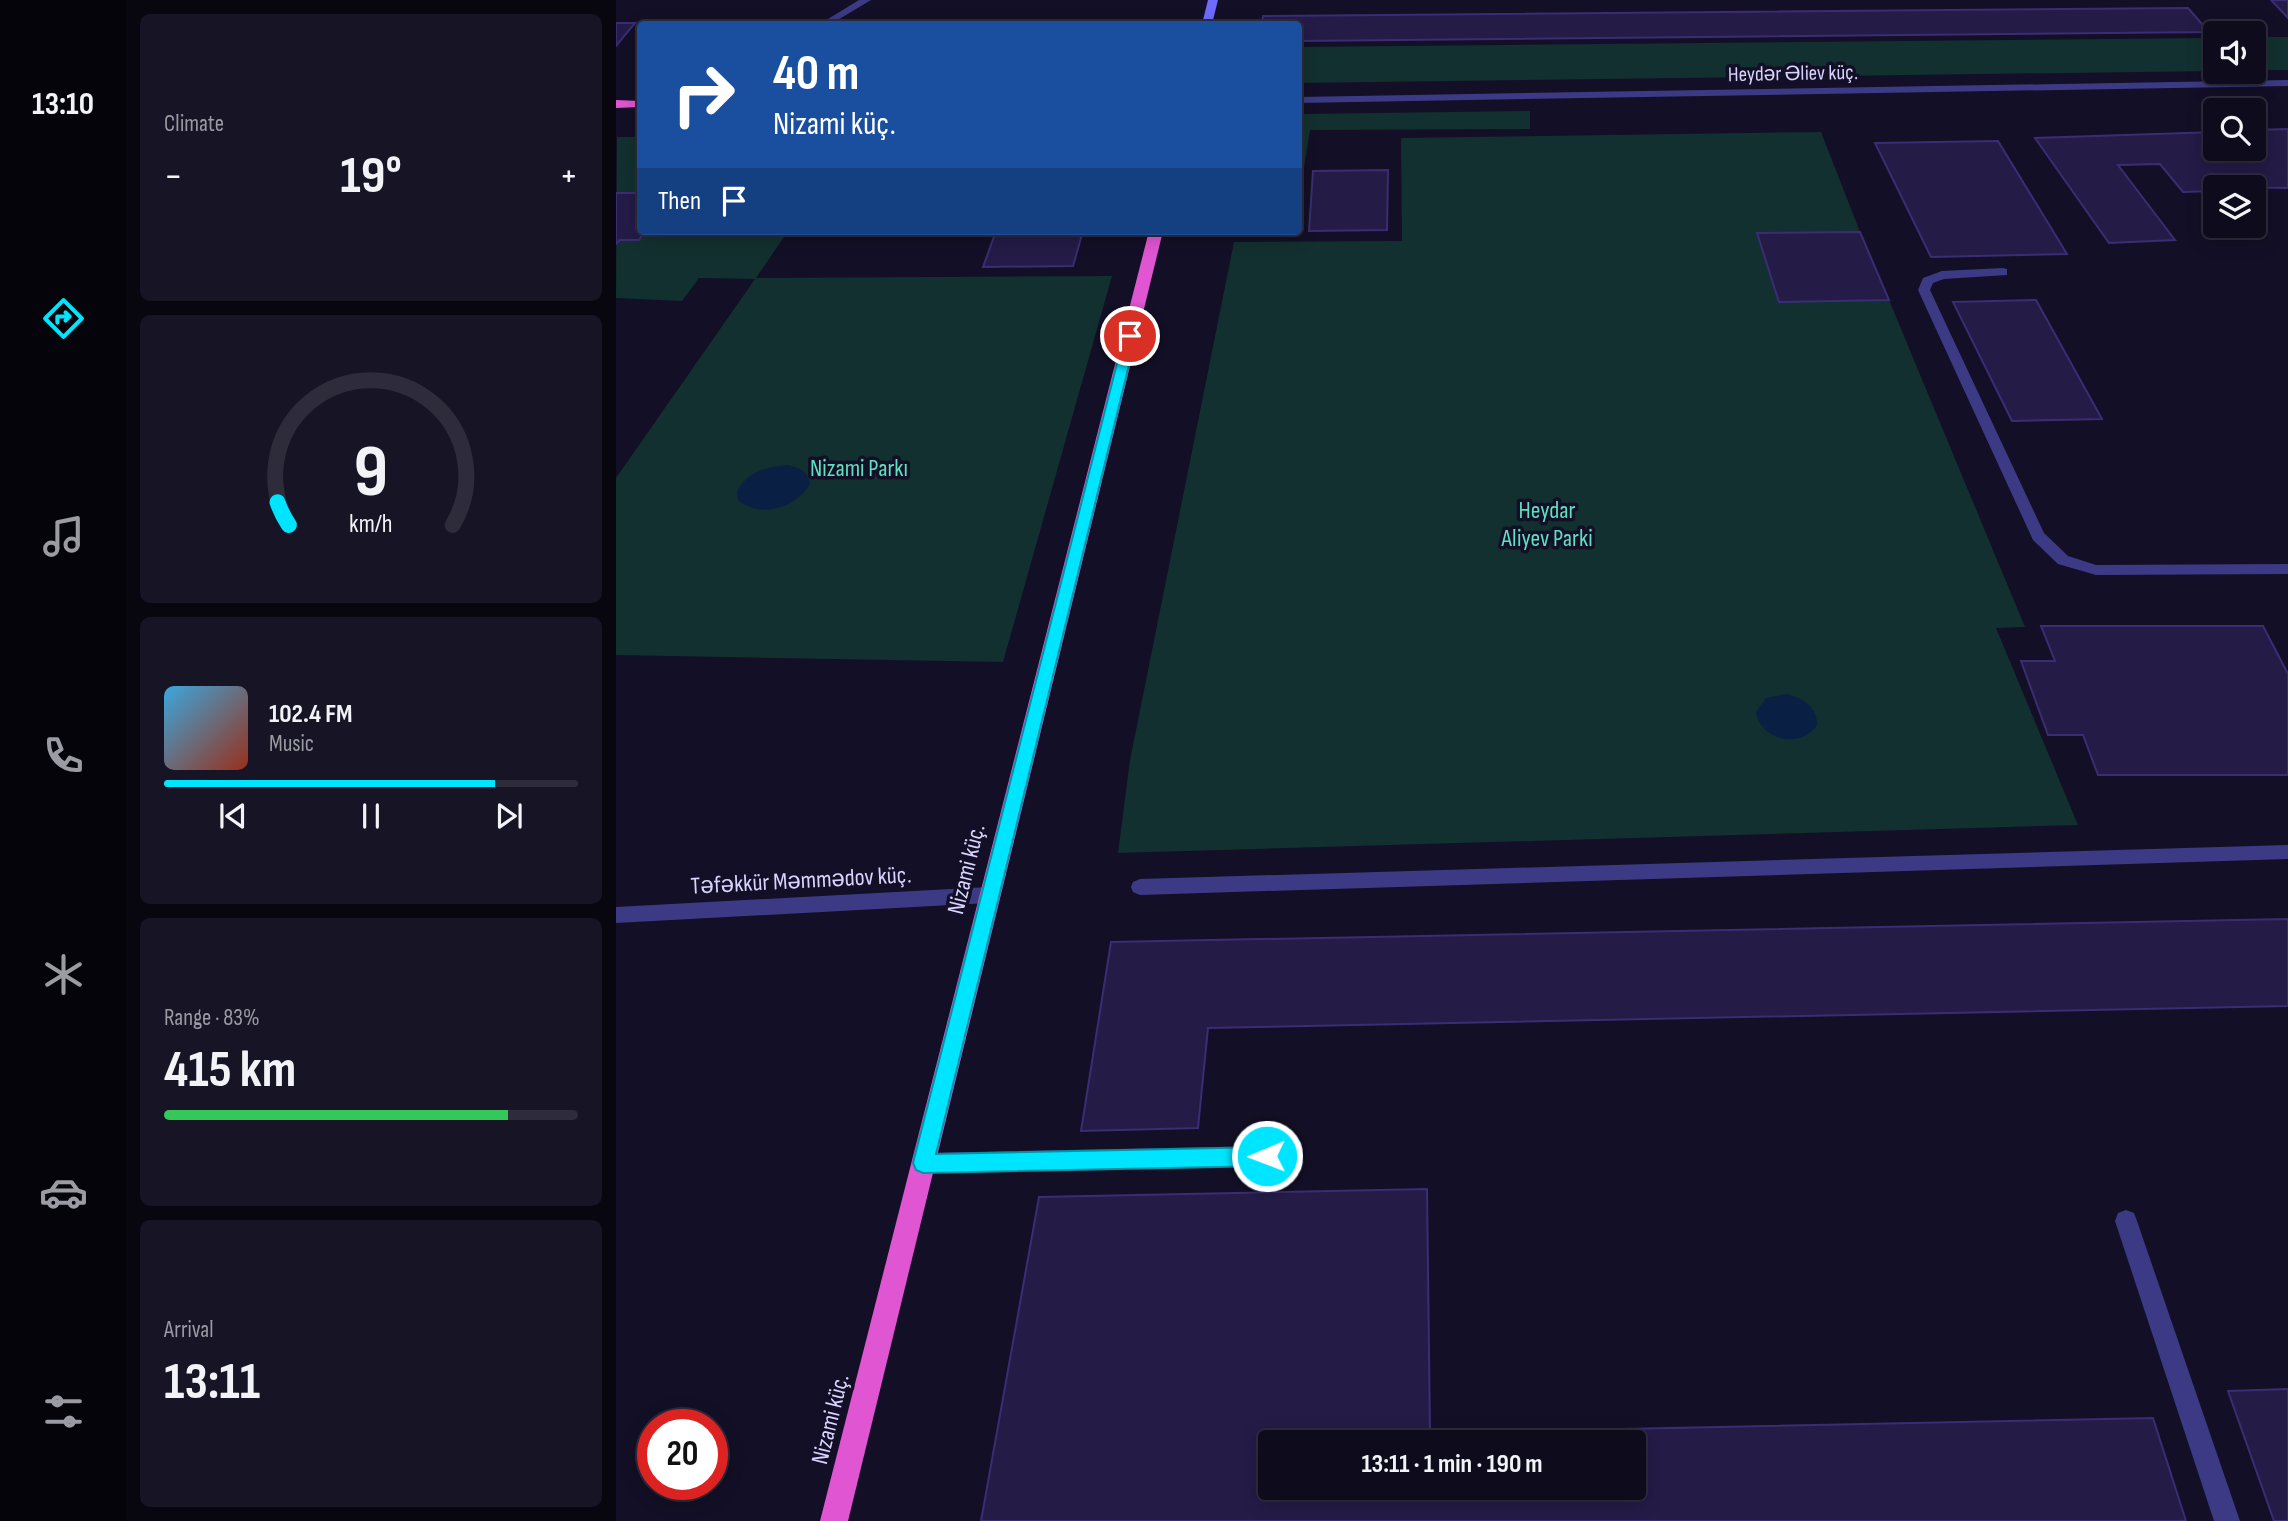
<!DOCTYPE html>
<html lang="en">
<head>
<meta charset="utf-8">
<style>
	:root { --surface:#0e0b1c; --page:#171425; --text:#f1f3f6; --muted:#9b9ba3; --line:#2e2b3b; --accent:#00e5ff }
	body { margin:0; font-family:"Sofia Sans Condensed",sans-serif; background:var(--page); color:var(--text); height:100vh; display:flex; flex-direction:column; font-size:26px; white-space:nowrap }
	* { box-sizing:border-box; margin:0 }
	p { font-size:23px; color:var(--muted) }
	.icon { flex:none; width:38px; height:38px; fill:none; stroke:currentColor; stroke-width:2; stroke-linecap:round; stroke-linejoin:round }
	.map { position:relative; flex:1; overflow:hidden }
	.sheet { display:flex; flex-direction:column; gap:14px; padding:14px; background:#08060f; width:490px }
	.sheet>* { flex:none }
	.hud { position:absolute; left:21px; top:21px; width:665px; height:214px; border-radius:7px; box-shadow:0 4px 18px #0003,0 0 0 2px var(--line); background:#1a4fa0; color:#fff; overflow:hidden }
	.fabs { position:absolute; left:1587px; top:21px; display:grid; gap:14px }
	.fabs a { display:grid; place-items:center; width:63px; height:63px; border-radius:7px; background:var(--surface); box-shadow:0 4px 18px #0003,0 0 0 2px var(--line); font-size:35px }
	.speed { position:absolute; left:21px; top:1409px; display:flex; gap:14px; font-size:35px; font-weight:700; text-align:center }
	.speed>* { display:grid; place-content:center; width:91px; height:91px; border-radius:50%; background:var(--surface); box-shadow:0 4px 18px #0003,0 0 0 2px var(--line); line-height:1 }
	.speed .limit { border:10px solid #d22; background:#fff; color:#111 }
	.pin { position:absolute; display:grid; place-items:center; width:60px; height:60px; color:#fff; margin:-30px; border:4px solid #fff; border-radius:50%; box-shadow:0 2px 7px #0007 }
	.me { position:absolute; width:77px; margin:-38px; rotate:269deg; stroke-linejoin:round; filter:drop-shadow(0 0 5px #0008) }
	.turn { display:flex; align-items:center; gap:24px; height:147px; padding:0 21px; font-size:32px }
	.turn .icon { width:91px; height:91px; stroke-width:2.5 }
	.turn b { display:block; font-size:49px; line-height:60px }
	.then { display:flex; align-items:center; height:66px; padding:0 21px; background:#0003; gap:14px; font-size:26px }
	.big { font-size:52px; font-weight:700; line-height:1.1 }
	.sheet .card { flex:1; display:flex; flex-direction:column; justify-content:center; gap:10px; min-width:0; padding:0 24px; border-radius:10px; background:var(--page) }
	.sheet .dial { align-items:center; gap:0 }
	.dial svg { height:182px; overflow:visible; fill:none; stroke:var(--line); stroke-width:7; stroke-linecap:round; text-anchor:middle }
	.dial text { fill:var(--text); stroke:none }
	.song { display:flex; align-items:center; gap:21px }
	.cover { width:84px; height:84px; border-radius:10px; background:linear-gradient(135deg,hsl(200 70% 55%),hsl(10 70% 35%)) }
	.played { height:7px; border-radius:4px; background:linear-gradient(90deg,var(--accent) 80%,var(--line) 80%) }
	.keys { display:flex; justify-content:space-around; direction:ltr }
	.heat { display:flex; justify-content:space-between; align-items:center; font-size:38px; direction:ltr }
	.charge { height:10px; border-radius:5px; background:linear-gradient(90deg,#34c759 83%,var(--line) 0) }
	.trip { position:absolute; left:642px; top:1430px; width:388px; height:70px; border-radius:7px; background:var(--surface); box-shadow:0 4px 18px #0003,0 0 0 2px var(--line); font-weight:700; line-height:70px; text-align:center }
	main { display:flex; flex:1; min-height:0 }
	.menu { display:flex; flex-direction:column; width:126px; justify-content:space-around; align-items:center; background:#06040b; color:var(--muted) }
	.menu .icon { width:49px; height:49px }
	.menu .selected { color:var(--accent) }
	.menu b { font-size:32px; color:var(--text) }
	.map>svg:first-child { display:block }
	.green { fill:#12302f }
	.water { fill:#0a1f44 }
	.building { fill:#241b47; stroke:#3b2d73; stroke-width:2; fill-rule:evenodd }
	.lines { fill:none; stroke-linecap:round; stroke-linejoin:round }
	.service { fill:#3d3a85; fill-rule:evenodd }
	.minor { fill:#3d3a85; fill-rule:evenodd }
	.tertiary { fill:#3d3a85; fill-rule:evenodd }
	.secondary { fill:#6f6bff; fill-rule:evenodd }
	.trunk { fill:#e055d1; fill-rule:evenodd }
	.route { fill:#00e5ff; stroke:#0095a6; stroke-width:2 }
	.labels { text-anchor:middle; stroke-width:7; stroke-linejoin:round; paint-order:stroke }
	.far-street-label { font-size:21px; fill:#d9d4ff; stroke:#130f26 }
	.park-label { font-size:24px; fill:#5fe0c0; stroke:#130f26 }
	.street-label { font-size:24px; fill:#d9d4ff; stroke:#130f26 }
</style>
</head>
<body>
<main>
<nav class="menu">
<b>13:10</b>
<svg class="icon selected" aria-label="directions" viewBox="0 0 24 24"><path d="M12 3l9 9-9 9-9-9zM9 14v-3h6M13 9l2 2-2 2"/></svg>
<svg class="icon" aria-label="music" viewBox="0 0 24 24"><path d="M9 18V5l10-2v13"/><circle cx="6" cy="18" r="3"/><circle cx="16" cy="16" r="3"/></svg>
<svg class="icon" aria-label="phone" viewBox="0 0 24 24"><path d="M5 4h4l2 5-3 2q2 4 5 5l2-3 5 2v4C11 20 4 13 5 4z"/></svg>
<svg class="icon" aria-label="climate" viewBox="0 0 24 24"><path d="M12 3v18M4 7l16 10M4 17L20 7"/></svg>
<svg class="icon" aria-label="car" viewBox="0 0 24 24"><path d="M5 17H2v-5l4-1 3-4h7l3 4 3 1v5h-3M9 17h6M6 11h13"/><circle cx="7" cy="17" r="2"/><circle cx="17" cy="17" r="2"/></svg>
<svg class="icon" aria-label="filters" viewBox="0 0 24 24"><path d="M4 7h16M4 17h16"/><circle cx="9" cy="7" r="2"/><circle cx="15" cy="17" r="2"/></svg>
</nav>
<section class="sheet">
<div class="card"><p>Climate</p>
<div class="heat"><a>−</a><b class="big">19°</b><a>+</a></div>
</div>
<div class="card dial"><svg viewBox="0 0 100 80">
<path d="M14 69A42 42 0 1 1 86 69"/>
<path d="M14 69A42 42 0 0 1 9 59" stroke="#00e5ff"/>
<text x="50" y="56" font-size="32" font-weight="700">9</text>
<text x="50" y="72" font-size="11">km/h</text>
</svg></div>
<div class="card">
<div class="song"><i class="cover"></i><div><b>102.4 FM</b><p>Music</p></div></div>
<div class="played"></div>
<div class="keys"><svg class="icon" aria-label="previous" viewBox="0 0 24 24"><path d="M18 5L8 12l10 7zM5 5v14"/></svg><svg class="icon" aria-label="pause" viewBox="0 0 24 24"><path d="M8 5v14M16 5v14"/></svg><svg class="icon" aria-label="next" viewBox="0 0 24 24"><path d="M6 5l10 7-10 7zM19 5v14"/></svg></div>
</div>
<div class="card"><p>Range · 83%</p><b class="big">415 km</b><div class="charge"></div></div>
<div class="card"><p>Arrival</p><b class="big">13:11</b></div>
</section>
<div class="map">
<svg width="1672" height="1521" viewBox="0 0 1672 1521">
	<rect width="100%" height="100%" fill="#130f26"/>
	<g class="green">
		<rect x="1638" y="37" width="34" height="33"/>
		<path d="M1599,38V71L682,83L683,47Z"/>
		<path d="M914,111V129L694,130L683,200V114Z"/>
		<path d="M1205,132L1244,232L1141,234L1163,302L1273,300L1409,627L1380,628L1462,825L502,853L514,760L618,242L786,241L785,138Z"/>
		<path d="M1,137H24V231H172L140,278L496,276L387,662L0,655V478L139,279L83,278L66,301L0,298Z"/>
	</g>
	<g class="water">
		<path d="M171,465C184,468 191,470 194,484C180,508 145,519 122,500L121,491C132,472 149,467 171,465Z"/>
		<path d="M1170,694C1187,698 1201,706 1201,725C1185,750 1144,740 1140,712L1150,698Z"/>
	</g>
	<g class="building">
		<path d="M1655,0H1672V18Z"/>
		<path d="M1572,8L1593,32L682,41V24H646L647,16Z"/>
		<path d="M0,23H19L0,46Z"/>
		<path d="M1672,129V188L1600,187V191L1567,192L1544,164L1502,165L1559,240L1493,243L1419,138L1600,132V149H1638V130Z"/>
		<path d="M1382,141L1451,254L1315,257L1259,143Z"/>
		<path d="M772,170L771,230L693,231L697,171Z"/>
		<path d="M0,193H24V231H58H29L23,240H4L0,244Z"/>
		<path d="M380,231H467L457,266L367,267Z"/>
		<path d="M1244,232L1273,300L1163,302L1141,233Z"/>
		<path d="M1420,300L1486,419L1396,421L1337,302Z"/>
		<path d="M1425,626H1647L1672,674V775H1482L1467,735H1432L1405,661H1439Z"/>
		<path d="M1672,919V1006L592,1028L582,1128L465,1131L495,942Z"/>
		<path d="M811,1189L814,1433L1537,1418L1570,1521H365L423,1197ZM654,1442H1018V1488H654Z"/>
		<path d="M1672,1389V1521H1658L1612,1391Z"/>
	</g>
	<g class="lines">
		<g class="service">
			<path d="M243,0H255L220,21L212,19Z"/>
			<path d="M1387,268L1391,269V275L1328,279L1317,283L1314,290L1428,533L1452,556L1480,565L1672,564V574L1480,575L1442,564L1417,540L1302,290L1307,278L1326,271Z"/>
			<path d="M1672,845V859L524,895L517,892L515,887L517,882L524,879Z"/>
			<path d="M651,1146L659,1149L662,1156L659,1163L651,1166L307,1173L299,1170L296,1163L299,1156L307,1153Z"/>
			<path d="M1510,1210L1518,1213L1521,1221L1624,1521H1598L1499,1221L1502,1213Z"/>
		</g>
		<path class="minor" d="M372,887L379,889L381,895L379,901L372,903L0,923V907Z"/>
		<path class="tertiary" d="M1672,80V86L682,103V97Z"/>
		<path class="secondary" d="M592,0H602L596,24H586Z"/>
		<g class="trunk">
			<path d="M0,100L24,101V107L0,108Z"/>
			<path d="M533,231H547L232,1521H204Z"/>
		</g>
	</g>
	<path class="route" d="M514,333L520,336L320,1154L651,1147L658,1150L661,1156L658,1163L651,1166L307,1173L300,1170L297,1163L508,336Z"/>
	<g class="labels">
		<g class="far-street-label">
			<text transform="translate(1177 73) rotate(-1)" y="7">Heydər Əliev küç.</text>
		</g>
		<g class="park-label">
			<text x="243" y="476">Nizami Parkı</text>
			<text x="931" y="518">Heydar<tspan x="931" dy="28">Aliyev Parki</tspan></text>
		</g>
		<g class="street-label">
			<text transform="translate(350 869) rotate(-76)" y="8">Nizami küç.</text>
			<text transform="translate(185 880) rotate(-3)" y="8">Təfəkkür Məmmədov küç.</text>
			<text transform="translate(214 1419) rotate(-76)" y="8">Nizami küç.</text>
		</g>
	</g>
</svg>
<div class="fabs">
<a><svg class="icon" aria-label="sound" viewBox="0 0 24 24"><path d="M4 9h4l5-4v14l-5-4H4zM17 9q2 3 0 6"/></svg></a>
<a><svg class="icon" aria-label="search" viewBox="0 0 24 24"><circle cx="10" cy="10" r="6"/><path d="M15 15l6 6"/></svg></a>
<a><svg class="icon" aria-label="layers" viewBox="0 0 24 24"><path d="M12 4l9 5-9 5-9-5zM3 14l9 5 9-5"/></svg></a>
</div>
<div class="speed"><div class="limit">20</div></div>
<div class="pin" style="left:514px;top:336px;background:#d93025"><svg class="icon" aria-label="arrive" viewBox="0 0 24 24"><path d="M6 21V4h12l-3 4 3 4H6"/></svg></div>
<svg class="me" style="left:651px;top:1156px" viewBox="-20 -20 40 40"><circle r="17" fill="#00e5ff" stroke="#fff" stroke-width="3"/><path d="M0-11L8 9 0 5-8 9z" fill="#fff"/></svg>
<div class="trip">13:11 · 1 min · 190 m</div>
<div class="hud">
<div class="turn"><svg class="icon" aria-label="right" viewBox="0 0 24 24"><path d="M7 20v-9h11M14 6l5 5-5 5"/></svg><div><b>40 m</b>Nizami küç.</div></div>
<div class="then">Then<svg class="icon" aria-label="arrive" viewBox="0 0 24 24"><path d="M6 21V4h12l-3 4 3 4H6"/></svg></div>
</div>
</div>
</main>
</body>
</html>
